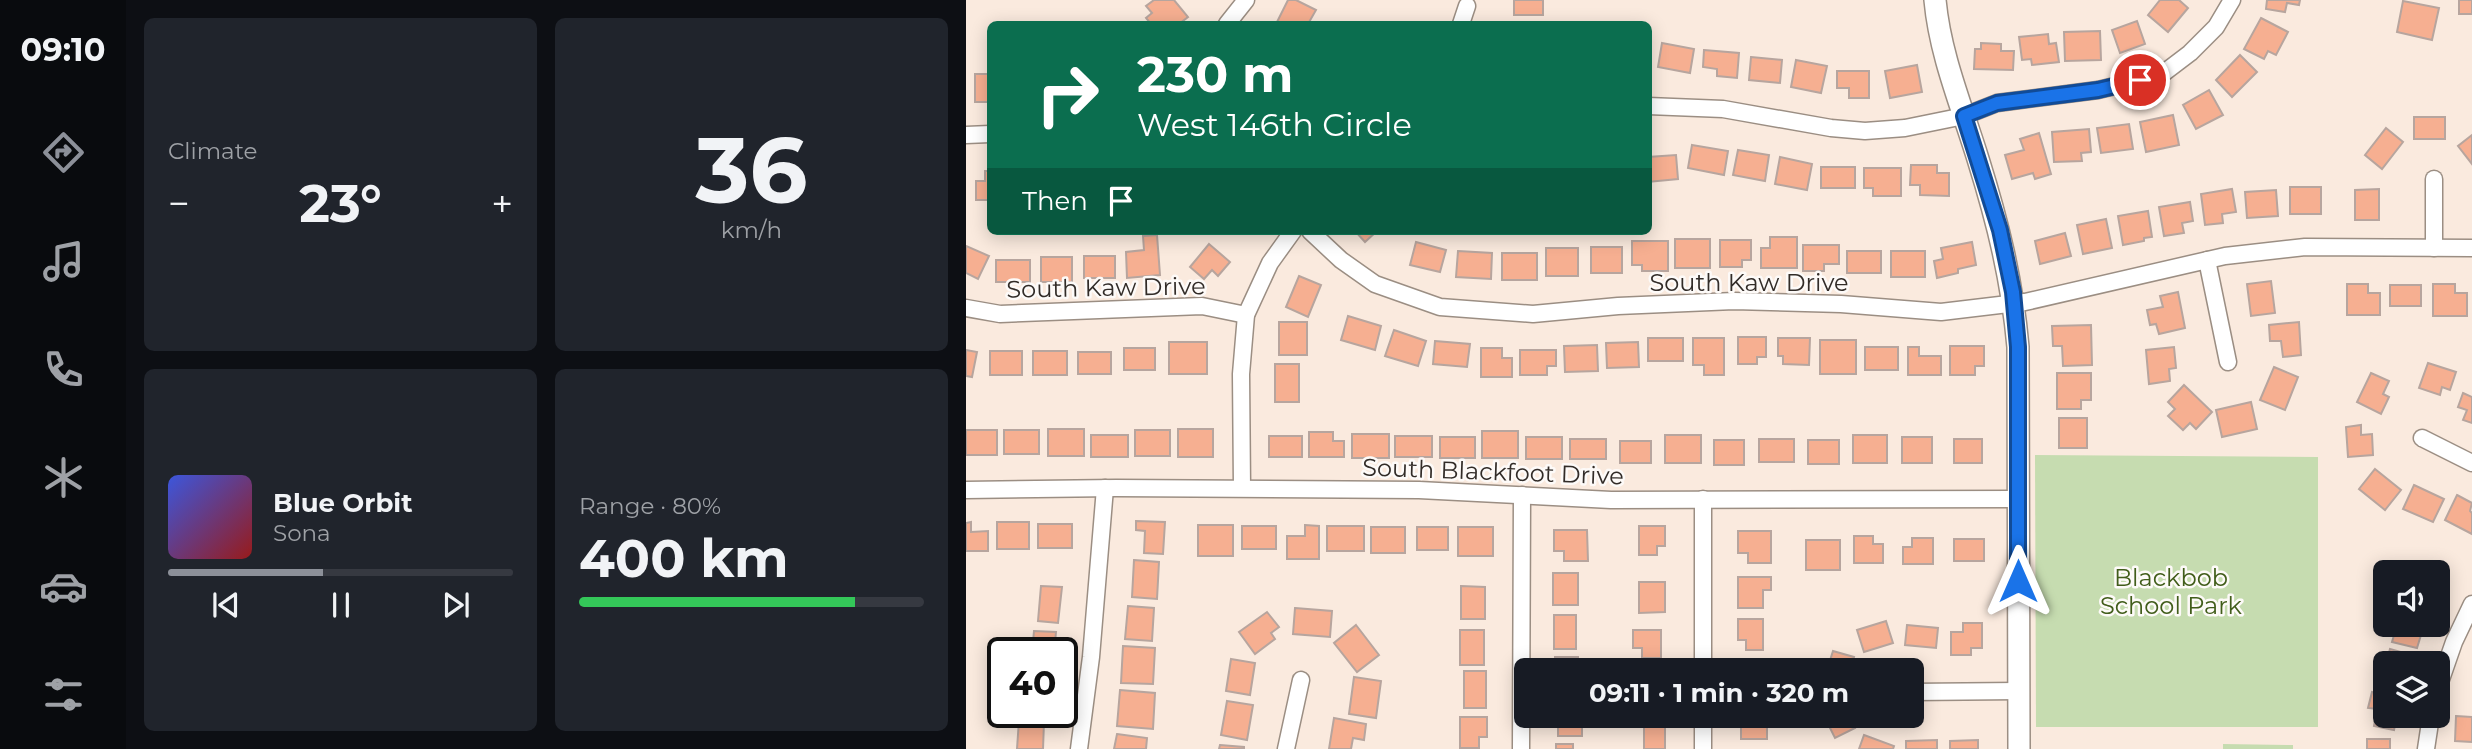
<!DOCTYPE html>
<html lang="en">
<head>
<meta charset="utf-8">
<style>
	:root { --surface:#171b24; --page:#20242c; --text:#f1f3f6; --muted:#9ea1a6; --line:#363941; --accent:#8c9099 }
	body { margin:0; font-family:Montserrat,sans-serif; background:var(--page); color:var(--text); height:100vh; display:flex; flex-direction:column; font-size:26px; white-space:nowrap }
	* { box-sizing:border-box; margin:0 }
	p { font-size:23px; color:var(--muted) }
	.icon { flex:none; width:38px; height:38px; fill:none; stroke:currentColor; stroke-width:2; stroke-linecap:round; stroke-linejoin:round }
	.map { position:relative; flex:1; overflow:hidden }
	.side { display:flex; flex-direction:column; gap:18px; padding:18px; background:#0d0f14; width:840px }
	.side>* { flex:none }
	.guide { position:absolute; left:21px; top:21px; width:665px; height:214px; border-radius:10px; box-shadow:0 4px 18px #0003; background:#0b6e4f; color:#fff; overflow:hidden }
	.controls { position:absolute; left:1407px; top:560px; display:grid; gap:14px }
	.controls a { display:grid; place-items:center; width:77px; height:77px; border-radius:10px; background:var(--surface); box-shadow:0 4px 18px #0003; font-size:35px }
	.speed { position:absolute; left:21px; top:637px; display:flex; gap:14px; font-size:35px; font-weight:700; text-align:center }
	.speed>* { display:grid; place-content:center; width:91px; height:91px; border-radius:50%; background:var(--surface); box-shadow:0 4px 18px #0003; line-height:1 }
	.speed .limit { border:4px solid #111; border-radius:10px; background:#fff; color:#111 }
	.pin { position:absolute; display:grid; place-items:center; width:60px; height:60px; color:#fff; margin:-30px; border:4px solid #fff; border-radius:50%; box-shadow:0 2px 7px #0007 }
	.me { position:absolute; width:77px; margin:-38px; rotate:0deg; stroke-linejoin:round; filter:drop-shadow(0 0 5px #0008) }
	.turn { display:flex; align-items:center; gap:24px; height:147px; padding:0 35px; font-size:32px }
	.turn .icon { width:91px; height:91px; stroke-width:2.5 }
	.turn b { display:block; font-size:49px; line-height:60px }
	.then { display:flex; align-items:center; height:66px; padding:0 35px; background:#0003; gap:14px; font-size:26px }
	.big { font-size:52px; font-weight:700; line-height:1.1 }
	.side .card { flex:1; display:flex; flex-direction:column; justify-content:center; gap:10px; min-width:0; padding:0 24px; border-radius:10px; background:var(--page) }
	.side .dial { align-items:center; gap:0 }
	.dial b { font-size:91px; line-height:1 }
	.song { display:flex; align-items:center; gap:21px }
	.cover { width:84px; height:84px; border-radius:10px; background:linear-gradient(135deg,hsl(230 70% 55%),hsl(0 70% 35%)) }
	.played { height:7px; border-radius:4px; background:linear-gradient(90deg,var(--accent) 45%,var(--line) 45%) }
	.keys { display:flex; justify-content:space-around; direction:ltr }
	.heat { display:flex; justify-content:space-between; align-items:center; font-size:38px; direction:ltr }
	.charge { height:10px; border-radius:5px; background:linear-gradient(90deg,#34c759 80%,var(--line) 0) }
	.side .tiles { flex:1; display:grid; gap:18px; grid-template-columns:repeat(2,1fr) }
	.trip { position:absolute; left:548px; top:658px; width:410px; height:70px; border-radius:10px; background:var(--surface); box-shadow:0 4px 18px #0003; font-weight:700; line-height:70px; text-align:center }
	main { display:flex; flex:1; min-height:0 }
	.menu { display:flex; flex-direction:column; width:126px; justify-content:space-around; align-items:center; background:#090b0e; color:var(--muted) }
	.menu .icon { width:49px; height:49px }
	.menu .selected { color:var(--accent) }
	.menu b { font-size:32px; color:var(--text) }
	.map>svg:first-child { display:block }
	.green { fill:#c6dcb0 }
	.building { fill:#f6af91; stroke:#b7a59e; stroke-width:2 }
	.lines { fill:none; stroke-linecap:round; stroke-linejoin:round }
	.minor-casing { stroke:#9b8e83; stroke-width:19 }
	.tertiary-casing { stroke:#9b8e83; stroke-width:24 }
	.minor { stroke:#fff; stroke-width:16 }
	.tertiary { stroke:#fff; stroke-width:21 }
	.route-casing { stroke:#114b97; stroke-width:18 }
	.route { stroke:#1a73e8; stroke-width:12 }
	.labels { text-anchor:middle; stroke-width:5; stroke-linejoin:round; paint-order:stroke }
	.street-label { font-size:24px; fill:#322c28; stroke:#fdfaf8 }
	.park-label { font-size:24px; fill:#415d1a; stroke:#fdfaf8 }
</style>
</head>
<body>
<main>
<nav class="menu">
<b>09:10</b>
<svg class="icon selected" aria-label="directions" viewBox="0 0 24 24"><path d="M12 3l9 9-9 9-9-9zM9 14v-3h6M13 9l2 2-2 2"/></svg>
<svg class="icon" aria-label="music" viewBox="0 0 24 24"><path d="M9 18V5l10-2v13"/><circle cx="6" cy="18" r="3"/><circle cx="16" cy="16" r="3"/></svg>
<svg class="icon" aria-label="phone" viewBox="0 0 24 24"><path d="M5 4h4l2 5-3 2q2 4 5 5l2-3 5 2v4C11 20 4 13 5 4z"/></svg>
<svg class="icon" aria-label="climate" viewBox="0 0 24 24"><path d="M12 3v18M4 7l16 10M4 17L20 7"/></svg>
<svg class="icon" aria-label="car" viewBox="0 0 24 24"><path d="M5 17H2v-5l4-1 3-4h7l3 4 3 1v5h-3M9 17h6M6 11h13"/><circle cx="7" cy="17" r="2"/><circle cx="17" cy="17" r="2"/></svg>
<svg class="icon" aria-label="filters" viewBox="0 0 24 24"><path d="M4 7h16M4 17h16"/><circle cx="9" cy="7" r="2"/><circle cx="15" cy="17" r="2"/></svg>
</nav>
<section class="side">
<div class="tiles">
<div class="card"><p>Climate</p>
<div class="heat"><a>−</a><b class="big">23°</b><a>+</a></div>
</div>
<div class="card dial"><b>36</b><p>km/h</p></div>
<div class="card">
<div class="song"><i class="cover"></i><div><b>Blue Orbit</b><p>Sona</p></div></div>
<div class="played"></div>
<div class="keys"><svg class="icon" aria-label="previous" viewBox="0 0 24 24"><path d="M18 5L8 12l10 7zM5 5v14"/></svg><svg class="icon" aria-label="pause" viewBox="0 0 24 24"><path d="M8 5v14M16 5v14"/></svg><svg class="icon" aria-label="next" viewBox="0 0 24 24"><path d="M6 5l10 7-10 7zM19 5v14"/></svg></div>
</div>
<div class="card"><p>Range · 80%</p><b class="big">400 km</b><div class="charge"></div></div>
</div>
</section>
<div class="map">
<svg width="1506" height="749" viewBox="0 0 1506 749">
	<rect width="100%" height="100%" fill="#faeade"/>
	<g class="green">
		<path d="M1069,455L1352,457V727H1070Z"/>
		<path d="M1257,744L1327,745V749H1257Z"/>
	</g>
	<g class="building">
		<path d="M188,0H208L222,17L213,24H185L180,18L186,13L180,6Z"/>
		<path d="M322,0H330L350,10L342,24H310Z"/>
		<rect x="548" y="0" width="29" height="15"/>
		<path d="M1194,0H1213L1222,8L1202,32L1182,15Z"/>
		<path d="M1301,0H1334L1333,5L1321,3L1319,12L1300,9Z"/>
		<rect x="1493" y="0" width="13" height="14"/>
		<path d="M1437,1L1473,8L1466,40L1431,32Z"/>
		<path d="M1295,18L1322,32L1310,55L1302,51L1298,59L1278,49Z"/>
		<path d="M1171,21L1179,44L1154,53L1146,30Z"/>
		<path d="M1134,31L1135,60L1099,61L1098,32Z"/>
		<path d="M1082,34L1083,44L1090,43L1093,62L1066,65L1065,59L1056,60L1053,37Z"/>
		<path d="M696,43L728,49L724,73L692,67Z"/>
		<path d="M1015,43L1035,44V51H1048L1047,70L1008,69L1009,49H1015Z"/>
		<path d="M738,50L773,53L771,78L751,76V69L737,67Z"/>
		<path d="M1274,55L1291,72L1266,97L1250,80Z"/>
		<path d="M785,57L816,60L814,83L783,80Z"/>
		<path d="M830,60L861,66L855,93L825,87Z"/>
		<path d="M951,65L956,92L924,98L919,71Z"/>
		<path d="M871,71H903V98H883V88H871Z"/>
		<rect x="9" y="74" width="15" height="28"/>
		<path d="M1243,90L1257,115L1230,129L1217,105Z"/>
		<path d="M1207,115L1213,145L1180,152L1174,122Z"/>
		<rect x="1448" y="117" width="31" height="22"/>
		<path d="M1163,124L1167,149L1135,153L1131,128Z"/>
		<path d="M1420,128L1437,142L1416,169L1399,155Z"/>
		<path d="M1123,129L1125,152L1115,153L1116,161L1088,162L1086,132Z"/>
		<path d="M1073,133L1085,174L1069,179L1067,173L1046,179L1039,155L1058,150L1054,139Z"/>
		<path d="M1506,135V164L1492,146Z"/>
		<path d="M726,145L762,151L758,175L722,168Z"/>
		<path d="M772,150L803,155L799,181L767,175Z"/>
		<path d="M710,155L712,179L682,182V157Z"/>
		<path d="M814,157L846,164L841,190L809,184Z"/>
		<path d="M945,165H971V173H983V196L954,195V185H944Z"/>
		<rect x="855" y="167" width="34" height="21"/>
		<path d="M898,168H935V196H907V188H898Z"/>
		<path d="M19,171H24V200H10V181H19Z"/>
		<rect x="1324" y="187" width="31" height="27"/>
		<path d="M1266,189L1270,212L1256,214L1257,223L1239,225L1235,194Z"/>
		<path d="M1413,189V220H1389V190Z"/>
		<path d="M1310,190L1312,216L1281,218L1279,192Z"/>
		<path d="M1224,202L1227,221L1216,223L1218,233L1198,236L1193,207Z"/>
		<path d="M1182,211L1186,237L1178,238V241L1157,245L1152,216Z"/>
		<path d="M1140,219L1146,248L1117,254L1111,225Z"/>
		<path d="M389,231H411L399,242Z"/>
		<path d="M1099,233L1105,256L1074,264L1069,241Z"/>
		<path d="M191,235L194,275L161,278L160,252L178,250L177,236Z"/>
		<path d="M804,237H831V268H795V248H804Z"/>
		<rect x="709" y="239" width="35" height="29"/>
		<path d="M754,240H785V260H776V267H754Z"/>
		<path d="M666,241H702V271H676V265H666Z"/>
		<path d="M450,242L480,250L474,272L444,265Z"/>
		<path d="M1006,242L1010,265L992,269V273L971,278L968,261L977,259L975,248Z"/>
		<path d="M243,244L264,262L252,276L246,270L238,279L224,267Z"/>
		<path d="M837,245H873V264H858V271H837Z"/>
		<path d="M0,246L23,256L12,279L0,273Z"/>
		<rect x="625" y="247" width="31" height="26"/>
		<rect x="580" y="248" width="32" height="28"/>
		<path d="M492,251L526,253L525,279L490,277Z"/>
		<rect x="881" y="251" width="34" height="22"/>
		<rect x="925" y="251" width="34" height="26"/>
		<rect x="536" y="253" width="35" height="27"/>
		<rect x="118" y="256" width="31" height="22"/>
		<rect x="75" y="257" width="31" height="25"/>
		<rect x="30" y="260" width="34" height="22"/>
		<path d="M333,276L355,285L342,317L320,307Z"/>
		<path d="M1305,281L1309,313L1285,316L1281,284Z"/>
		<path d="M1381,284H1402V293H1414V315H1381Z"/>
		<path d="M1467,284H1489V293H1501V316H1467Z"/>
		<rect x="1424" y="285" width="31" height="21"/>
		<path d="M1212,292L1219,328L1193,334L1190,324L1184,325L1181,310L1197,307L1194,296Z"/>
		<path d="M382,316L415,326L409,350L375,340Z"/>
		<rect x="313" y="322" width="28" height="33"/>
		<path d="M1333,322L1335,355L1317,357L1315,341H1304L1303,325Z"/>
		<path d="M1125,325L1126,365L1097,366L1096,346H1087L1086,326Z"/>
		<path d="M428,330L460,341L452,366L419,356Z"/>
		<path d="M772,337H800V357H791V364H772Z"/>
		<rect x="682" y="338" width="35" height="23"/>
		<path d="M727,338H758V375H738V365H727Z"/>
		<path d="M812,338H844L843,365L817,364V356H812Z"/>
		<rect x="854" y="340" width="36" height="34"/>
		<path d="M469,341L504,344L501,367L467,364Z"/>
		<rect x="203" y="342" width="38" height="32"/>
		<path d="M672,342L673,367L641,368L640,343Z"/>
		<path d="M631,345L632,371L599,372L598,346Z"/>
		<path d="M984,346H1018V366H1009V375H984Z"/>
		<rect x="899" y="347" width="33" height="23"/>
		<path d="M942,347H953V356H975V375H942Z"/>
		<path d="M1208,347L1210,368L1203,369L1204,381L1183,384L1180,350Z"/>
		<rect x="158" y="348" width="31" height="22"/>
		<path d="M515,348H536V358H546V377H515Z"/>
		<path d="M0,350L11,352L6,377L0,376Z"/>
		<path d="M554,350H590V366H581V375H554Z"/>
		<rect x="24" y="351" width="32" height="24"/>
		<rect x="67" y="351" width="34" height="24"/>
		<rect x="112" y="352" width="33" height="22"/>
		<path d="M1462,363L1490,372L1484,390L1476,387L1474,395L1453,388Z"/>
		<rect x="309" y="364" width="24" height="38"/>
		<path d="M1308,367L1332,377L1319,410L1294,400Z"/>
		<path d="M1091,373H1125V400H1115V409H1091Z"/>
		<path d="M1405,373L1423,381L1417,394L1423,397L1415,414L1391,402Z"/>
		<path d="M1218,385L1246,412L1230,429L1224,423L1217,430L1202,416L1209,409L1202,402Z"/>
		<path d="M1497,393L1506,397V423L1497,420L1501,410L1492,407Z"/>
		<path d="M1285,402L1291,429L1256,437L1250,410Z"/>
		<rect x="1093" y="418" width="28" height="30"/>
		<path d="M1395,425V435L1406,434L1407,455L1382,457L1380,427Z"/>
		<rect x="82" y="429" width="36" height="27"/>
		<rect x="212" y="429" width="35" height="28"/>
		<rect x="0" y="430" width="31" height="25"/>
		<rect x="38" y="430" width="35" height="24"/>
		<rect x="169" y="430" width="35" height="26"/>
		<rect x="516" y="431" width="36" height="27"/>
		<path d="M343,432H367V441H378V457H343Z"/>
		<rect x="386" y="434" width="37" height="24"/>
		<rect x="125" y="435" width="37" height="22"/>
		<rect x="699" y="435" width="36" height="28"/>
		<rect x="887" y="435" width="34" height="28"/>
		<rect x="303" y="436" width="33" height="21"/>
		<rect x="429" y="436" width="37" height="21"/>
		<rect x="474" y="437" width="35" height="21"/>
		<rect x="560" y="437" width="36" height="22"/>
		<rect x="936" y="437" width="30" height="26"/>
		<rect x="604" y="439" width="36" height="20"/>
		<rect x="793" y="439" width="35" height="23"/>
		<rect x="988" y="439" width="28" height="24"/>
		<rect x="748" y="440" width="30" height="25"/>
		<rect x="842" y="440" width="31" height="24"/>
		<rect x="654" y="441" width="31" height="22"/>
		<path d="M1409,469L1435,490L1419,510L1393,489Z"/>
		<path d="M1448,485L1478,499L1467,522L1437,509Z"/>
		<path d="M1491,495L1506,503L1504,511L1506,513V534L1479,520Z"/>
		<path d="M170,521L199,522L197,554L178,553L179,531L170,530Z"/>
		<path d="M5,522V532L22,531V551H0V523Z"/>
		<rect x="31" y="522" width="32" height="27"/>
		<rect x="72" y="524" width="34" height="24"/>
		<rect x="232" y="525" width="35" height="31"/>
		<path d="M339,525L353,526V559H321V536H339Z"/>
		<rect x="276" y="526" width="34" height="23"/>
		<rect x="361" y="526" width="37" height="25"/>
		<path d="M673,526H699V546H691V555H673Z"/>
		<rect x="405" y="527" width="34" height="26"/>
		<rect x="451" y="527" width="31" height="23"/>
		<rect x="492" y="527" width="35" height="29"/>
		<path d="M588,530H621L622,561H598V551H588Z"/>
		<path d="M772,531H805V563H782V553H772Z"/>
		<path d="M888,536H907V544H917V563H888Z"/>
		<path d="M946,538H967V564H937V547H946Z"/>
		<rect x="988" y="539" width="30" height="22"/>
		<rect x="840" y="540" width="34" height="30"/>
		<path d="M168,560L193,562L191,599L166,597Z"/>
		<rect x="587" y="573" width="25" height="32"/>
		<path d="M1472,573L1478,574L1474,602L1472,601Z"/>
		<path d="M772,577H805V590H797V608H772Z"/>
		<path d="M673,582H699V612L673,613Z"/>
		<path d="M75,586L96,587L92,623L72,621Z"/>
		<path d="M495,586L519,587V619H495Z"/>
		<path d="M162,606L188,608L186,641L159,639Z"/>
		<path d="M329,608L366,611L364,637L327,634Z"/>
		<path d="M301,612L313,627L305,633L309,639L289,654L273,632Z"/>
		<rect x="588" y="615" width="22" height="34"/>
		<path d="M772,619H797V650H780V640H772Z"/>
		<path d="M920,621L927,643L898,652L891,630Z"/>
		<path d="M997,623H1016V648H1005V655H985V632H997Z"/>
		<path d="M390,625L413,655L391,672L368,643Z"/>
		<path d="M941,625L972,628L970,648L939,645Z"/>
		<path d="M1431,625H1458L1451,648L1426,642Z"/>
		<rect x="494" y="630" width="24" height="35"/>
		<path d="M667,630H695V658H676V648H667Z"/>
		<path d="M68,631L90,632L88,653H66Z"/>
		<path d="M157,646L189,648L187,684L155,683Z"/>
		<path d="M1424,649L1445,655L1443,663H1420Z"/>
		<path d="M867,651L888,657L884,670H861Z"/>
		<rect x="589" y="657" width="23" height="13"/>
		<path d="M265,659L289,663L284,695L260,691Z"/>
		<rect x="773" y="666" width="25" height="4"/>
		<rect x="498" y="671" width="22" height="37"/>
		<path d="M388,677L415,681L410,718L383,714Z"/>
		<path d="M154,690L189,693L187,729L151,726Z"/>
		<path d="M1406,692L1419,695V716H1431L1428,730L1408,726L1411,709L1402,708Z"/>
		<path d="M261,701L287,705L281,740L255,735Z"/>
		<rect x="592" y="716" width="24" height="20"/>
		<rect x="678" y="716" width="21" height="33"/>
		<rect x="775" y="716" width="26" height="23"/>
		<path d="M858,716H883L889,728L869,738Z"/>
		<path d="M1490,716L1506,717V742L1489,741Z"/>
		<path d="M494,717H521V737H513V748H494Z"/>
		<path d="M368,718L400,724L398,740L387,738L385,749H363Z"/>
		<path d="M53,720L78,722L77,749H51Z"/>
		<path d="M151,734L181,738L180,749H148Z"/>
		<path d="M898,735L928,746L927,749H893Z"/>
		<rect x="1401" y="739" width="23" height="10"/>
		<path d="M971,740V749H940V741Z"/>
		<path d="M1012,740V749H984V741Z"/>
		<rect x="590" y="744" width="17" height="5"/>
		<path d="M254,745L278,747V749H253Z"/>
	</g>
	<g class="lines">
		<g class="minor-casing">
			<g id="minor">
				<path d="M261,24L280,0"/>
				<path d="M495,24L501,6"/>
				<path d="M682,106L757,109L865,128L899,131L939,128L998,116L1031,103L1132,90L1195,75L1224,53L1250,27L1266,0"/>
				<path d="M0,135L24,134"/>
				<path d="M1468,179V248"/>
				<path d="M344,231L375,260L409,284L474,307L567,314L652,306L768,301L875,304L975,312L1059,302L1259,256L1339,247L1506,248"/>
				<path d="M1241,260L1262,362"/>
				<path d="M0,308L34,314L236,306L280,315"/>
				<path d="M1456,438L1506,463"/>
				<path d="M276,488L275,374L280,315L304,263L327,231"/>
				<path d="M0,490L150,488L453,490L645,500L1052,499"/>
				<path d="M737,499V670"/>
				<path d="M1472,688L1488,642L1506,604"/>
				<path d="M945,692L1053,691"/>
				<path d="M737,716V749"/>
				<path d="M113,749L125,657L139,488"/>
				<path d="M320,749L335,680"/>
				<path d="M555,749L556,495"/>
				<path d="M1460,749L1465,716"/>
			</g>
		</g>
		<g class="tertiary-casing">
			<path id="tertiary" d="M969,0C974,55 996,107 1012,159C1032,223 1046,280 1052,347L1053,749"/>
		</g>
		<use href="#minor" class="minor"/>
		<use href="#tertiary" class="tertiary"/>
	</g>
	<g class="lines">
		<g class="route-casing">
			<path id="route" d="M1052,581V347L1047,292L1034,230L998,116L1031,103L1132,90L1174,80"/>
		</g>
		<use href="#route" class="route"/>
	</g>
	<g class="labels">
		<g class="street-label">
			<text x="783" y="291">South Kaw Drive</text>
			<text transform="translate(140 288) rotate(-1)" y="8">South Kaw Drive</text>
			<text transform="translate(527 472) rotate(2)" y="8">South Blackfoot Drive</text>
		</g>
		<g class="park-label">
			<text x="1205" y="586">Blackbob<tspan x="1205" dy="28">School Park</tspan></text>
		</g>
	</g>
</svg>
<div class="controls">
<a><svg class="icon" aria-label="sound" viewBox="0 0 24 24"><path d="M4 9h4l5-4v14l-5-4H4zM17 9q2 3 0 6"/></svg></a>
<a><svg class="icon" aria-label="layers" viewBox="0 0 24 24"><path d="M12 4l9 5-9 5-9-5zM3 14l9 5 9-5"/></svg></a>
</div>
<div class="speed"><div class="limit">40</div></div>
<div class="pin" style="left:1174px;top:80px;background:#d93025"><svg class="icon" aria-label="arrive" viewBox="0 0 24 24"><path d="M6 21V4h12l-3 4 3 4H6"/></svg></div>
<svg class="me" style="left:1052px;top:581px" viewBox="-20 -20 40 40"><path d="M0-17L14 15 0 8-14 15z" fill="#1a73e8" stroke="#fff" stroke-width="4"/></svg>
<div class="trip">09:11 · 1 min · 320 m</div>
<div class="guide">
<div class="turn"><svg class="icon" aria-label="right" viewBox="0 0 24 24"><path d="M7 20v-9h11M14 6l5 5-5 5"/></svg><div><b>230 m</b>West 146th Circle</div></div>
<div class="then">Then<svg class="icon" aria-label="arrive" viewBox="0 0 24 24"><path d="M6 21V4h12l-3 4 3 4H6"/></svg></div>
</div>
</div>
</main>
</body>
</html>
